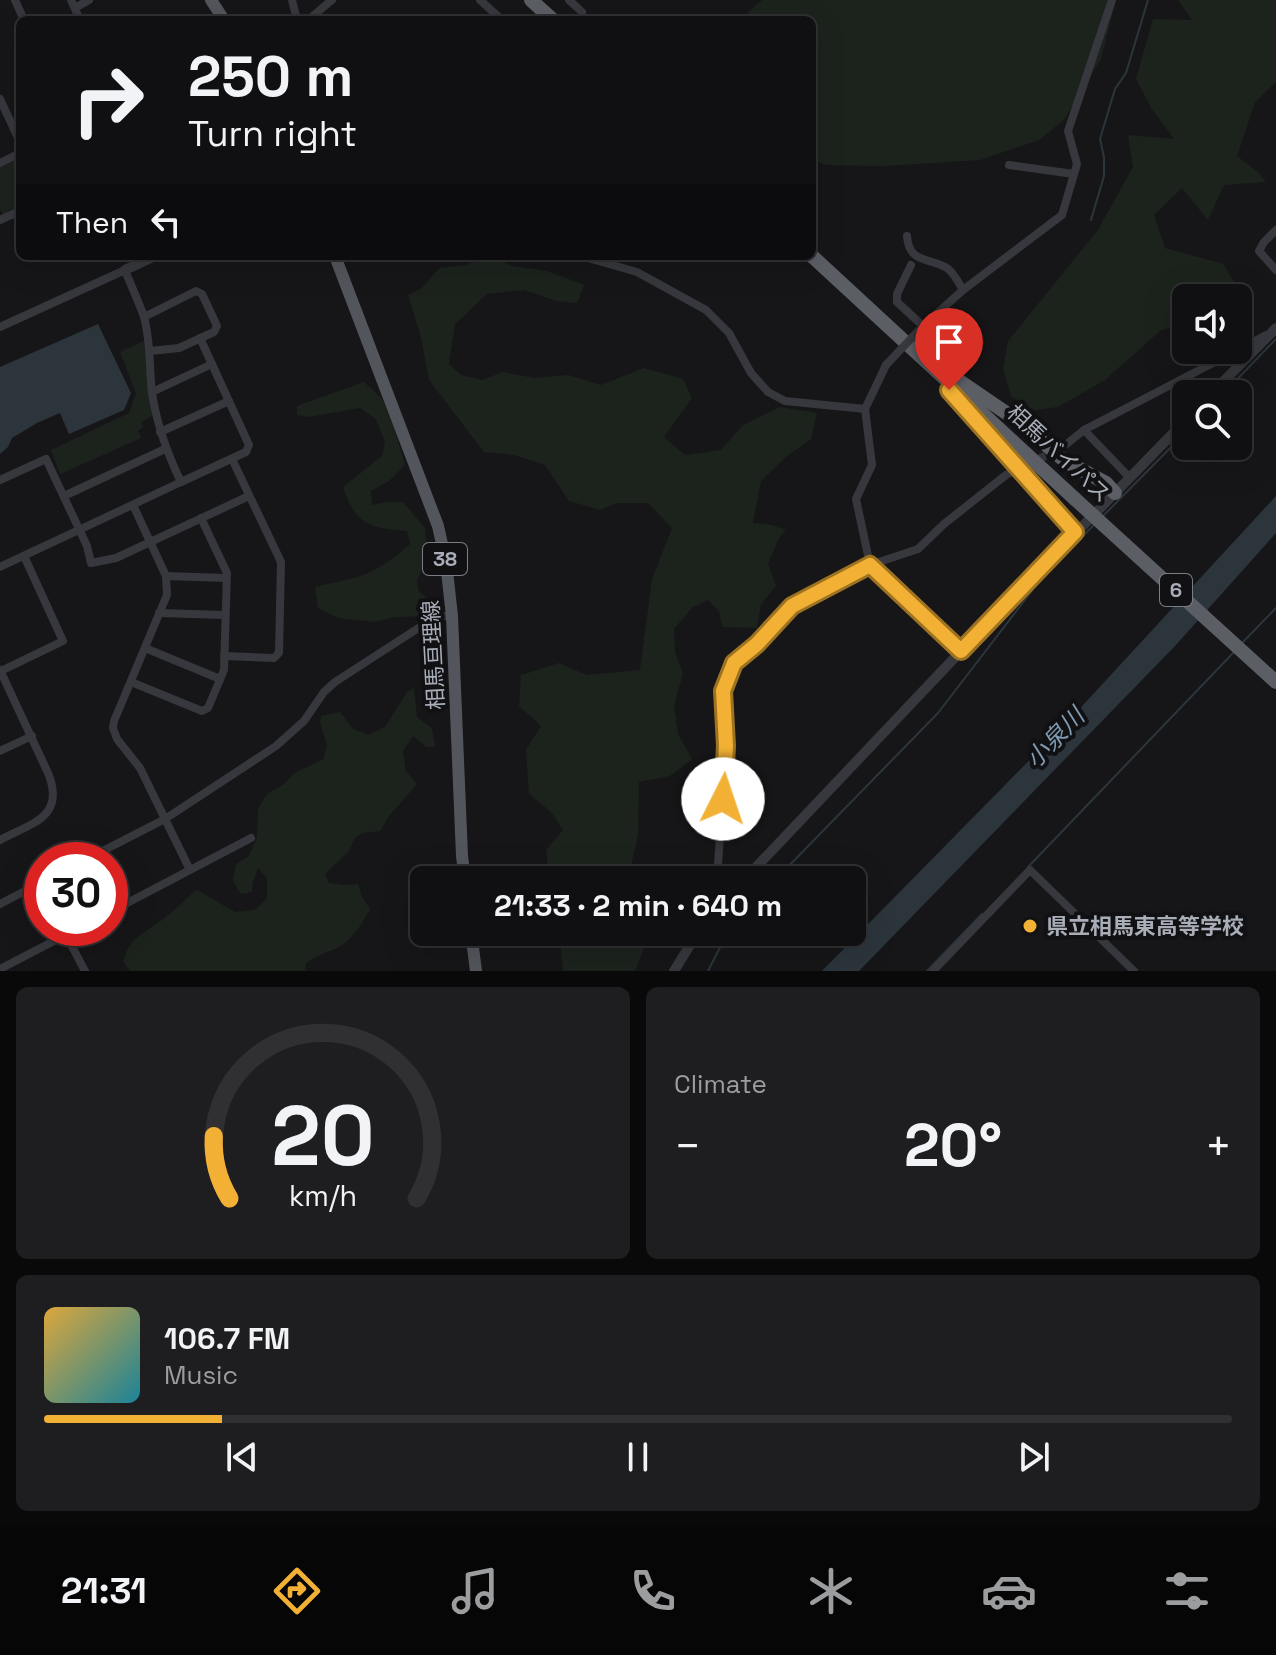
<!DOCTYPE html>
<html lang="en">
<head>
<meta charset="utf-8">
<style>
	:root { --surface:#101012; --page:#1e1e20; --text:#f1f3f6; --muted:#9c9d9f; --line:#303032; --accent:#f2b134 }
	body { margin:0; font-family:"Space Grotesk","Noto Sans JP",sans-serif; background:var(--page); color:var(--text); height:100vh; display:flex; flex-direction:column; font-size:30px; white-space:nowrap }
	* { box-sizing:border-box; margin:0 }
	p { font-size:26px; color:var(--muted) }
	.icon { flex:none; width:44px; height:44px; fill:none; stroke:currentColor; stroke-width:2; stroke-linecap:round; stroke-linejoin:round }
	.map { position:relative; height:971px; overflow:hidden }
	.drawer { display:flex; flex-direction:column; gap:16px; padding:16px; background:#09090a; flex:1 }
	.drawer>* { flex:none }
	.guide { position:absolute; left:16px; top:16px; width:800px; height:244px; border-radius:12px; box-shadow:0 8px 32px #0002,0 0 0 2px var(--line); background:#101012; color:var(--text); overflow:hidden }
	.fabs { position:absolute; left:1172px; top:284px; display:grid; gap:16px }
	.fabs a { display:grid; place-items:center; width:80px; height:80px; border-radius:12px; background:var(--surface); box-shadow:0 8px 32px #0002,0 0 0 2px var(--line); font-size:40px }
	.speed { position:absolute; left:24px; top:842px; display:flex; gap:16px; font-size:40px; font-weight:700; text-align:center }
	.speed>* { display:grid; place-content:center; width:104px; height:104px; border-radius:50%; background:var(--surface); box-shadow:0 8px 32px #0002,0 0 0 2px var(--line); line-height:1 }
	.speed .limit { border:12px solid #d22; background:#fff; color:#111 }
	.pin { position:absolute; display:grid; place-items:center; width:68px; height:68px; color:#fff; margin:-82px -34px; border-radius:50% 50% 50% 0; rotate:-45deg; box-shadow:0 0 8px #0007 }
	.pin .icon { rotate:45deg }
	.me { position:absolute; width:88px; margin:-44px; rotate:4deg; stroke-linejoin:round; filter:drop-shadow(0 0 6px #0008) }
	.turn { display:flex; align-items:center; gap:28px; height:168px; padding:0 40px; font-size:36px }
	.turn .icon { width:104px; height:104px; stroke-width:2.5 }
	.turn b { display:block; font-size:56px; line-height:68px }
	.then { display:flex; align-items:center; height:76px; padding:0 40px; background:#0003; gap:16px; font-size:30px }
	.big { font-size:60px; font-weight:700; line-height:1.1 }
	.drawer .card { flex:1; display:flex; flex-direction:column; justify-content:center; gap:12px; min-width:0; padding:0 28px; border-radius:12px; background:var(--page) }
	.drawer .dial { align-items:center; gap:0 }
	.dial svg { height:208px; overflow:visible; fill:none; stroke:var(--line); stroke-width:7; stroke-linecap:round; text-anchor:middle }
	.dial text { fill:var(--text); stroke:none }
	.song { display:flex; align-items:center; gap:24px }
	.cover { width:96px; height:96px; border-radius:12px; background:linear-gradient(135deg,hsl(40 70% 55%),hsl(190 70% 35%)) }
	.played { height:8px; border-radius:4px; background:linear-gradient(90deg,var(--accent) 15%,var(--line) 15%) }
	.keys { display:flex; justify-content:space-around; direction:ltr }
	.heat { display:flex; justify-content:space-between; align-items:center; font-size:44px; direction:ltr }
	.drawer .tiles { flex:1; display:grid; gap:16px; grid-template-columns:1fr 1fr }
	.card:last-child { grid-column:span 2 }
	.trip { position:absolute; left:410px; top:866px; width:456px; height:80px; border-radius:12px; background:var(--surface); box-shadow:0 8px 32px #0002,0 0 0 2px var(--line); font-weight:700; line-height:80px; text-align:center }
	.menu { display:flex; height:128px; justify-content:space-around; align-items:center; background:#060607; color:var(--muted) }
	.menu .icon { width:56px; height:56px }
	.menu .current { color:var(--accent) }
	.menu b { font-size:36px; color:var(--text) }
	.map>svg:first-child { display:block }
	.green { fill:#1c231d }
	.water { fill:#2c353c }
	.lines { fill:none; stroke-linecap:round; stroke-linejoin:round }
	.stream { stroke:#2c353c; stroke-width:2 }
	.minor-tunnel { stroke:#333438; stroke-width:8; stroke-dasharray:8 4; stroke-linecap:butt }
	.minor { stroke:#37383d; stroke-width:8 }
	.tertiary { stroke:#37383d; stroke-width:10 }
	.primary { stroke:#53555c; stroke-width:12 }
	.trunk { stroke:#5b5e65; stroke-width:14 }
	.minor-bridge { stroke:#37383d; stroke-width:8 }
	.trunk-bridge { stroke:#5b5e65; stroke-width:14 }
	.route-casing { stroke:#9d7322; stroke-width:20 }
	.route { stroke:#f2b134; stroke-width:14 }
	.poi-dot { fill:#f2b134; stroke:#111113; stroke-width:3 }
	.labels { text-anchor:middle; stroke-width:8; stroke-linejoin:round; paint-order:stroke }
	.shield { fill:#111113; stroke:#7b7e86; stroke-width:2 }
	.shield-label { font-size:20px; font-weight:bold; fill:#a8adb8 }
	.street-label { font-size:22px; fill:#a8adb8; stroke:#111113 }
	.poi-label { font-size:22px; font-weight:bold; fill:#a8adb8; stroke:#111113; text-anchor:start }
	.water-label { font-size:24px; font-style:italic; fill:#7f9bb3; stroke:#111113 }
</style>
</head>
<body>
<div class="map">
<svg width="1276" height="971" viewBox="0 0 1276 971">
	<rect width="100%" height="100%" fill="#161618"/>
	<g class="green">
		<path d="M762,0H1116L1101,59L1064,120L1039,140L980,160L884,166L826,165L812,159V20H740Z"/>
		<path d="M1178,0H1276V82L1255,102L1237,156L1259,173L1266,182L1224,185L1208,220L1182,188L1154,215L1165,248L1223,264L1247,302L1238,305V298H1186V322L1160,331L1105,380L1058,407L1034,410L1011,396L1003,369L1008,341L1098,230L1133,167L1128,135L1174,139L1152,109L1136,79L1153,19L1192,20Z"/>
		<path d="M20,158V206L3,214L0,210V167Z"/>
		<path d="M488,256H494L512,266L547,271L584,285L577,303L557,301L524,290L487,294L455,324L449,364L461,375L482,380L503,372L534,378L568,375L601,385L644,368L683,379L692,398L664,437L685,455L721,450L743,425L780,407L817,413L811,439L787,456L761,481L753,523L772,525L786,530L779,538L768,564L776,586L761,604L757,628L722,627L719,611L708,600L693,607L674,629L675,652L683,674L674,705L678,734L692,759L670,776L639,782L638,835L631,866L619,880H549L546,850L563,830L552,813L529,794L526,750L541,726L519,706L521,675L559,663L587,675L640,670L652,579L672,528L648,503H617L600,510L569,501L545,465L514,455L484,452L429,380L421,337L408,295L422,288L439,268L466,265Z"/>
		<path d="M144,341C148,366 148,391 152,416L141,422L143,427L138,431L141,438L60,474L51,450L129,413L136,393L120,352Z"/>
		<path d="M364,382L383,400L394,428L405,465L389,481L371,491L372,505L387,502H403L425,528L428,558L417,580L419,592L435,604L428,616L395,617L374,622L338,618L318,608L315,587C330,583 346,581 360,576C379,569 395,558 410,544L407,531C387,529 366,529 354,511C349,504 346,495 343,487L382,456L385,442L376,419L360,408L309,417L297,415V406Z"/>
		<path d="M414,688L417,717L432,728L435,747H426L413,736L403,751L406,771L417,784L389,816L380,831L363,833L355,838L348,852L325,874L329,883L344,885L358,884L362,897L370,909C362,924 351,942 335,949C323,954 316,956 305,964L306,971H131L123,962C130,934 147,933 167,916C178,908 186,898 197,890L235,912L255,910L267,898V878L258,868L253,882L252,892L241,894L233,881L236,864L248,857L257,838L258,809L267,794L284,784L294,773L324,759L327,745L320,722L321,716L340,712L353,729L369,735L385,727L407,692Z"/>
		<path d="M559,932H642L647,941L635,971H563Z"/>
	</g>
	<g class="water">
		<path d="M98,324L131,393L124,410L69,434L60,413L37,423L12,438L8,447L0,454V367Z"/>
		<path d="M1276,496V533L1175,646L859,971H822L1072,717Z"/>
	</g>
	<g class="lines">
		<g class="stream">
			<path d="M1091,220L1104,176V157L1100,139L1115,89L1126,73L1148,0"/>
			<path d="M1223,394L1276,339"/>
			<path d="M1102,517L1186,432"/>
			<path d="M1241,644L1276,608"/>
			<path d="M1028,867L1234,652"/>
			<path d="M775,880L938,713L1044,575L1094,525"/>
			<path d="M708,971L728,932"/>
			<path d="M927,971L982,914"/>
		</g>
		<path class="minor-tunnel" d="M1006,475L1055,451"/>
		<g class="minor">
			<path d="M15,0L24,20"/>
			<path d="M71,0L80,20"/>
			<path d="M292,0L297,20"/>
			<path d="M480,0L502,20"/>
			<path d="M569,0L582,12"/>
			<path d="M75,8L89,0"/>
			<path d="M308,20L332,0"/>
			<path d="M0,99L20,142"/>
			<path d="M0,163L20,153"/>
			<path d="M1009,165L1074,174"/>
			<path d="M0,220L20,211"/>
			<path d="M1276,230L1264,242L1259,251L1276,270"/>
			<path d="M907,236C909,264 929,257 947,268C954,273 959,283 963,290"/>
			<path d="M581,256L637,272L706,310L729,333L751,373L768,392L785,401L865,409"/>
			<path d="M911,265L897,294V302L923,326L963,290L1062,215L1077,164L1068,131L1112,0"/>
			<path d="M144,317L196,291L202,294L217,326L214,332L179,348L150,351"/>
			<path d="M0,327L125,270C131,286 139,302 144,317C151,342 149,368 152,393C157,426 167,453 181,482L0,567"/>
			<path d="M1238,350L1266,335"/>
			<path d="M886,365L865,409L872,465L856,499L870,565L961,651"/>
			<path d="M152,392L212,364"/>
			<path d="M1084,430L1130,478"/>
			<path d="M160,432L229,401"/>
			<path d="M1063,447L1084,430L1238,350"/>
			<path d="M0,480L46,459L87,546L91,563L116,558L249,496"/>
			<path d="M181,482L246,452L249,445L200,338"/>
			<path d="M64,496L165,449"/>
			<path d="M133,505L166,576L167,595L114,721L113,728L117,739L140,768L190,870"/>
			<path d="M166,576L226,578"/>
			<path d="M159,613L225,615"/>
			<path d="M145,648L220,679"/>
			<path d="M224,656L274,658L279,653L281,562L232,459"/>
			<path d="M0,670L48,773C66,817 32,823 0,840"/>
			<path d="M1,671L63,641L24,556"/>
			<path d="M131,682L202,711L208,708L224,670L227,573L201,518"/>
			<path d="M0,751L32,736"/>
			<path d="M85,860L165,819L276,746L304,721L324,692L335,682L437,616H452"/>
			<path d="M717,880L726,746L723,691L734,663L757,644L792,606L870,565L918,549L944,524L1006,475"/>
			<path d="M0,904L42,882"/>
			<path d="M110,912L251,838"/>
			<path d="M66,935L85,971"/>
			<path d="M0,969L79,928"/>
			<path d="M933,971L1030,870L1134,971"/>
		</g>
		<g class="tertiary">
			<path d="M125,270L155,256"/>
			<path d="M1211,394L1276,328"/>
			<path d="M744,880L961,651L1186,420"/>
			<path d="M674,971L698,932"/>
		</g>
		<g class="primary">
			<path d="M211,0L224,20"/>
			<path d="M335,256L438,526L446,562L452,616L462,856L465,880"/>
			<path d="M471,932L476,971"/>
		</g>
		<g class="trunk">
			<path d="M531,0L553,20"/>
			<path d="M812,256L1075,499"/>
			<path d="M958,380L1018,421L1065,461L1106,483L1115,493"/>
			<path d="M959,401L1075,532"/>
		</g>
		<path class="minor-bridge" d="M886,365L923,326"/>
		<path class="trunk-bridge" d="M1075,499L1276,682"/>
	</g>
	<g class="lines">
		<g class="route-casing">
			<path id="route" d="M723,799L726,746L723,691L734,663L757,644L792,606L870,565L961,651L1075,532L949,390"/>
		</g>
		<use href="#route" class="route"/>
	</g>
	<circle class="poi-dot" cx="1030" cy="926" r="8"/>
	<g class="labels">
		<g class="shield">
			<rect x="423" y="543" width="44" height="32" rx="6"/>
			<rect x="1160" y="574" width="32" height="32" rx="6"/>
		</g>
		<g class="shield-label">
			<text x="445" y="566">38</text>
			<text x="1176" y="597">6</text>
		</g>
		<g class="street-label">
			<text transform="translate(1059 453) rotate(43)" y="8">相馬バイパス</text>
			<text transform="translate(433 655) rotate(-93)" y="8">相馬亘理線</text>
		</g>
		<g class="poi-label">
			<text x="1046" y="934">県立相馬東高等学校</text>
		</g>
		<g class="water-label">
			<text transform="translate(1055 738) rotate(-46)" y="8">小泉川</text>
		</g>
	</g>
</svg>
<div class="fabs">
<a><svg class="icon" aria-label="sound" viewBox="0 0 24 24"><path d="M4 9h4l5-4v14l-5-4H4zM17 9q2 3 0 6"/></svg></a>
<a><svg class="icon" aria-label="search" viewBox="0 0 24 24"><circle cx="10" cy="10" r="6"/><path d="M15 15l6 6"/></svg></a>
</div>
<div class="speed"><div class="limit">30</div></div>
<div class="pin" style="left:949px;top:390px;background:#d93025"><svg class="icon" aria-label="arrive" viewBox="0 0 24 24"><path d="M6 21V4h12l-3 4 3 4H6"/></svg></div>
<svg class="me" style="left:723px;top:799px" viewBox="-20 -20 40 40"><circle r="19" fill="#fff"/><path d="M0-13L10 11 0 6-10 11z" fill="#f2b134"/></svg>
<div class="trip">21:33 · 2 min · 640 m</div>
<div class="guide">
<div class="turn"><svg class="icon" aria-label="right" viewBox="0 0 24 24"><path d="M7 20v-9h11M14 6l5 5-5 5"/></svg><div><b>250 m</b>Turn right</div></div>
<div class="then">Then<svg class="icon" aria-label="left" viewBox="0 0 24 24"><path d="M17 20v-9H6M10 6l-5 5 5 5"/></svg></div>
</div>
</div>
<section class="drawer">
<div class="tiles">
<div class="card dial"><svg viewBox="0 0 100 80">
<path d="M14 69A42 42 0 1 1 86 69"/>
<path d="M14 69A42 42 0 0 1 8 45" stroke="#f2b134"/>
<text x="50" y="56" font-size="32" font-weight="700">20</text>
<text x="50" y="72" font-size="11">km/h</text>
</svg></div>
<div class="card"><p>Climate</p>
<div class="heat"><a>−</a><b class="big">20°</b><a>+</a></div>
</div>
<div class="card">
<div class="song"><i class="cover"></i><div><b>106.7 FM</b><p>Music</p></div></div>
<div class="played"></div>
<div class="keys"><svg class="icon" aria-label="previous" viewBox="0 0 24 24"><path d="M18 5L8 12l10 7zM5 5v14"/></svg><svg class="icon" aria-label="pause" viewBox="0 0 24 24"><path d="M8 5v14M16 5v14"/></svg><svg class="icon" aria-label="next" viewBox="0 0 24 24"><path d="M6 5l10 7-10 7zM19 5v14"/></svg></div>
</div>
</div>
</section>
<nav class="menu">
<b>21:31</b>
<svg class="icon current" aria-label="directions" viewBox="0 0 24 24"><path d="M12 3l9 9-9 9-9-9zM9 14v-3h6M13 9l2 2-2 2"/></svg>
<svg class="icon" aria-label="music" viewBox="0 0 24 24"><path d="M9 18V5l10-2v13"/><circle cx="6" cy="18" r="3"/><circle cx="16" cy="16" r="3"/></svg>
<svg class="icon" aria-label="phone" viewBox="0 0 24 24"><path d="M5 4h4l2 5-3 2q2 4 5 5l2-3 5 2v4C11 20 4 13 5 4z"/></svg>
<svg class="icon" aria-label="climate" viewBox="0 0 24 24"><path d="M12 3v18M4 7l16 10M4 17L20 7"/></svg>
<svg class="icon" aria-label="car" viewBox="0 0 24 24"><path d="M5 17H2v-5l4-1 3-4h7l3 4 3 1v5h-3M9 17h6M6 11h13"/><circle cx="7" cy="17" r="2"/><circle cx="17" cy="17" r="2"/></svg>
<svg class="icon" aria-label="filters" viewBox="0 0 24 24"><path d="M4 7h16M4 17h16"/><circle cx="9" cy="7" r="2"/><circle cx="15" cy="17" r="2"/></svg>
</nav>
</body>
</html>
